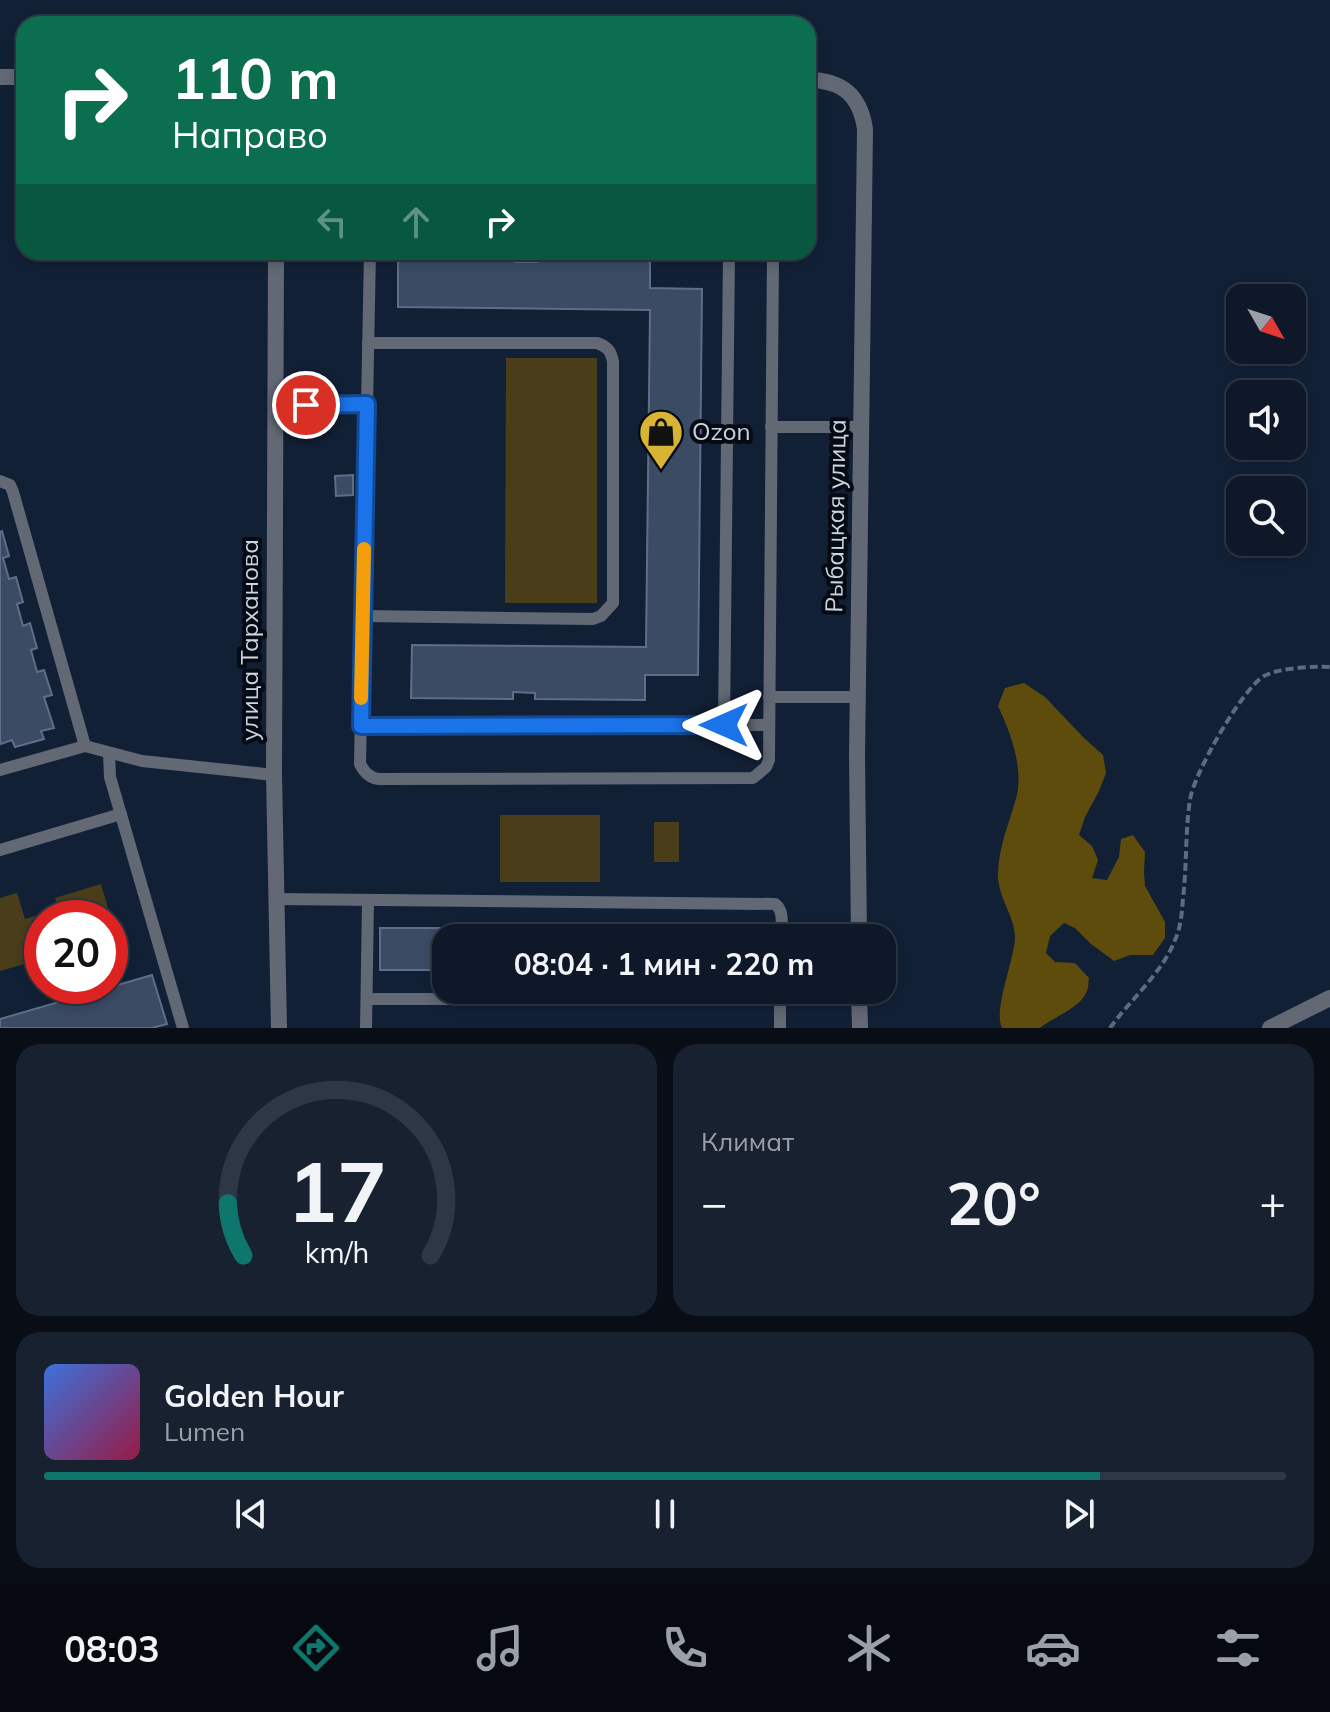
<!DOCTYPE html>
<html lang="ru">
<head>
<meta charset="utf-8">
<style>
	:root { --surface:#0e1828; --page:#172130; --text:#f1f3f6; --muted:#9ba0a8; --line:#2e3745; --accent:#0f766e }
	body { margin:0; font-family:Mulish,sans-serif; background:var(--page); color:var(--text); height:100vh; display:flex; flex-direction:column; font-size:30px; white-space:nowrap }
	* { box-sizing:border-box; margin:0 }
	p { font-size:26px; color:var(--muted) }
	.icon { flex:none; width:44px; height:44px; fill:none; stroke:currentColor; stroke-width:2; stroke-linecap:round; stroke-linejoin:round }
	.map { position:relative; height:1028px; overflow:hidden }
	.panel { display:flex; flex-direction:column; gap:16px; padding:16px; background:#080d16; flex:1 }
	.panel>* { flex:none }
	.top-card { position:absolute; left:16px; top:16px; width:800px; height:244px; border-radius:24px; box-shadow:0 4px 12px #0003,0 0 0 2px var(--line); background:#0b6e4f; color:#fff; overflow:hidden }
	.needle { width:52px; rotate:129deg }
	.fabs { position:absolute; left:1226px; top:284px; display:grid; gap:16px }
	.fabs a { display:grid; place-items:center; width:80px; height:80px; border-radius:16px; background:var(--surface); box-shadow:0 4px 12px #0003,0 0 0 2px var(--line); font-size:40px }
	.speed { position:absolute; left:24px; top:900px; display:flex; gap:16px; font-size:40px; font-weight:700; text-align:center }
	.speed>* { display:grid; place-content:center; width:104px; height:104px; border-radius:50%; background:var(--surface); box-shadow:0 4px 12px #0003,0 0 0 2px var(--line); line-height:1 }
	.speed .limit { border:12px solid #d22; background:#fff; color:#111 }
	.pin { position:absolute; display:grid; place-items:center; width:68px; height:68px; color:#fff; margin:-34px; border:4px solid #fff; border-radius:50%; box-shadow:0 2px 8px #0007 }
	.me { position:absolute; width:88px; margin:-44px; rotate:270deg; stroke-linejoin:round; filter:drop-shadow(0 0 6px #0008) }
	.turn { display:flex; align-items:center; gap:28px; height:168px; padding:0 24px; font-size:36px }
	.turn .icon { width:104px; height:104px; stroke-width:2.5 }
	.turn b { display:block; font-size:56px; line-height:68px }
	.lanes { display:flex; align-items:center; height:76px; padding:0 24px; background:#0003; justify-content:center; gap:40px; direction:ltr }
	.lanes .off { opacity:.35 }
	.big { font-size:60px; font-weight:700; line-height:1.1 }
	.panel .tile { flex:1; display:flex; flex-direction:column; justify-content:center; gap:12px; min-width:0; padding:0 28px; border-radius:24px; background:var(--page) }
	.panel .dial { align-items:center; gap:0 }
	.dial svg { height:208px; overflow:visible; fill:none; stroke:var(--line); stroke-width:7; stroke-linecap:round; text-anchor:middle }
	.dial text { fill:var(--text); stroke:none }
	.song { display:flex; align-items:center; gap:24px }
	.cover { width:96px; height:96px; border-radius:12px; background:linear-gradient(135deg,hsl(220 70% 55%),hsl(340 70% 35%)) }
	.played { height:8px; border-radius:4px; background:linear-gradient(90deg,var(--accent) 85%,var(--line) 85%) }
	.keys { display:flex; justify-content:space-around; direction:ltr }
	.heat { display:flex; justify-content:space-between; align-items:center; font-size:44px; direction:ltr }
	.panel .tiles { flex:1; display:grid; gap:16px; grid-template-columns:1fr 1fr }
	.tile:last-child { grid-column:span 2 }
	.trip { position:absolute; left:432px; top:924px; width:464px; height:80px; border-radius:24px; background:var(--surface); box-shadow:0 4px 12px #0003,0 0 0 2px var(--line); font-weight:700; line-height:80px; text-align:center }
	.tabs { display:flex; height:128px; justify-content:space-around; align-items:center; background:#060a10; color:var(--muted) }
	.tabs .icon { width:56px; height:56px }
	.tabs .current { color:var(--accent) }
	.tabs b { font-size:36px; color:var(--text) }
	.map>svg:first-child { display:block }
	.green { fill:#493e19 }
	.forest { fill:#5e4c0d }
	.building { fill:#3b4b64; stroke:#5e6e89; stroke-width:2 }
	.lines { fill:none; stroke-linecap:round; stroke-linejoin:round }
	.path { stroke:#5e6a7d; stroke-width:4; stroke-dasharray:8 4; stroke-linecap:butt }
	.service { stroke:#626975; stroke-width:12 }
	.minor { stroke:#626975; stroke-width:16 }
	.route-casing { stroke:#114b97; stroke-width:20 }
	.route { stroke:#1a73e8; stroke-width:14 }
	.slow { stroke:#f59e0b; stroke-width:14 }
	.labels { text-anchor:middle; stroke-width:8; stroke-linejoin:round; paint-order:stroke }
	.poi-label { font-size:24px; fill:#cbd4e3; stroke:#050a13; text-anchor:start }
	.street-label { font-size:24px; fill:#cbd4e3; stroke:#050a13 }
</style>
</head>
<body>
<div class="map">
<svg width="1330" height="1028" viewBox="0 0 1330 1028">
	<rect width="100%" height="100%" fill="#122036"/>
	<g class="green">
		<path d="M506,358H597V603H505Z"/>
		<rect x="500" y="815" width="100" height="67"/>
		<rect x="654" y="822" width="25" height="40"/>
		<path d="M101,884L116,936L110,938V918H61L55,898Z"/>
		<path d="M17,893L25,919L52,911L54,918H42V959L0,971V898Z"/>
	</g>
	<path class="forest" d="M1024,683L1045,697L1084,738L1103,755L1106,773L1099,791L1085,817L1079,835L1092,846L1098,860L1092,878L1107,880L1119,857L1121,839L1133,835L1145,852L1144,872L1145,886L1165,922V938L1153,955H1130L1114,961L1091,944L1075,928L1064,923L1050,936L1046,953L1055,962L1075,963L1089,978C1088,983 1089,987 1087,991C1081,1008 1053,1017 1040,1028H1002C993,1010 1014,961 1015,938C1016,918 997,897 998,873C999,845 1010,821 1017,795C1023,766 1010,731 998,706L1005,688Z"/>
	<g class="building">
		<path d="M398,255L515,256V262H537V256L650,258V288L702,289L698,675H645V700L535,699V693L513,692V699L411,698L412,645L646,647L650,310L398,307Z"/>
		<path d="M353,475V495L336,496L335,476Z"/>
		<path d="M2,531L9,556L3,558L9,579L16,577L23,602L17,604L23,626L30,623L37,648L31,650L37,672L44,670L52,695L44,697L54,728L41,731L44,739L15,747L12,740L1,744L0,740V532Z"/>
		<path d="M380,928H749V938H446V970H380Z"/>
		<path d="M152,975L167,1024L152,1028H0V1019Z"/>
	</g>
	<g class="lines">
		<path class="path" d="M1110,1028C1130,1000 1163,972 1175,940C1181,927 1182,912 1183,898C1187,866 1185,832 1190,800C1193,775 1242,689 1264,676C1278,668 1313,666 1330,667"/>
		<g class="service">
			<path d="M370,252L360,764C365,773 369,777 378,779L753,778L766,767L769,760L773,252"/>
			<path d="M276,405L367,404"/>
			<path d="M771,427H861"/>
			<path d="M0,481L10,485L13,492L85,746"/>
			<path d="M363,616L593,619L601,616L613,603V362C611,351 608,347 597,343H368"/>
			<path d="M769,697H858"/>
			<path d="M724,725L729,252"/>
			<path d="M361,726L769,725"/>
			<path d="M109,753L110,777L183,1028"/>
			<path d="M0,770L85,746L142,761L274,775"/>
			<path d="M0,850L121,814"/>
			<path d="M275,899L775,904C785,911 781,927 781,938"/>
			<path d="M367,999H780"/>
			<path d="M366,1028L368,901"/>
			<path d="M780,1028V990"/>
		</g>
		<g class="minor">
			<path d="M0,77H24"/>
			<path d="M808,80C842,80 860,95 865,129L857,757L859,938"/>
			<path d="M276,252L274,775L279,1028"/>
			<path d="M859,990L860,1028"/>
			<path d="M1270,1028L1330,998"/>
		</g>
	</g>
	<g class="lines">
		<g class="route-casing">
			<path id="route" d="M306,405L367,404L361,726L724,725"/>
		</g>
		<use href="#route" class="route"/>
		<path class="slow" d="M361,698L364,549"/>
	</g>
	<defs>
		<g id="shop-pin" transform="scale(2.3)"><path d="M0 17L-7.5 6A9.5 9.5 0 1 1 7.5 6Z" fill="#d9b434" stroke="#050a13"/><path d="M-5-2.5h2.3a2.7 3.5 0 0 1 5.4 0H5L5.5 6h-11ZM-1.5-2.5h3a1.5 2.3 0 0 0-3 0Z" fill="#111"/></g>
	</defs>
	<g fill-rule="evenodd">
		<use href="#shop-pin" x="661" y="432"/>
	</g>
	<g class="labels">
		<g class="poi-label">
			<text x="692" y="440">Ozon</text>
		</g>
		<g class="street-label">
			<text transform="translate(836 516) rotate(-89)" y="8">Рыбацкая улица</text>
			<text transform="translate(250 640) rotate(-90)" y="8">улица Тарханова</text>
		</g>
	</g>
</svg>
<div class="fabs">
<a><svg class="needle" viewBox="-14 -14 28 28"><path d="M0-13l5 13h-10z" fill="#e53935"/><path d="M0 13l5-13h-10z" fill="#9ba0a8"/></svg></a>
<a><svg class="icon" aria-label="sound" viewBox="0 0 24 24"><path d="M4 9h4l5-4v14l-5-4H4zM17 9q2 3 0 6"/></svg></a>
<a><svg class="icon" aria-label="search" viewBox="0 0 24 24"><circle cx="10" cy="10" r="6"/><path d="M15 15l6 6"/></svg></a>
</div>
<div class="speed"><div class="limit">20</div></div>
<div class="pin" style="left:306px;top:405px;background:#d93025"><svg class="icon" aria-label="arrive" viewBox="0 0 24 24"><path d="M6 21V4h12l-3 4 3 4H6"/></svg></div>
<svg class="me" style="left:724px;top:725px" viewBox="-20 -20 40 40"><path d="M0-17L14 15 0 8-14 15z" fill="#1a73e8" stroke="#fff" stroke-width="4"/></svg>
<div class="trip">08:04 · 1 мин · 220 m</div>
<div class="top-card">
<div class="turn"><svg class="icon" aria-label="right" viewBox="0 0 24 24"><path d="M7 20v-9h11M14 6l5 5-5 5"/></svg><div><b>110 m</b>Направо</div></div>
<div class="lanes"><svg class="icon off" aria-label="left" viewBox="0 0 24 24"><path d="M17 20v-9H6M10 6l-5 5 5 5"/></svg><svg class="icon off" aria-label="ahead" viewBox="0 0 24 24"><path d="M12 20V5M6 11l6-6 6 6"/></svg><svg class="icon" aria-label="right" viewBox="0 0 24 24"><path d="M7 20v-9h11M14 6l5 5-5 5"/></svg></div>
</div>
</div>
<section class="panel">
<div class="tiles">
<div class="tile dial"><svg viewBox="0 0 100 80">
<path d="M14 69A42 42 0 1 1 86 69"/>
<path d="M14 69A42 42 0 0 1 8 49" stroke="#0f766e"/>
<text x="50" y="56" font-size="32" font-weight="700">17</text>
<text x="50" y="72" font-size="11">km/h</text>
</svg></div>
<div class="tile"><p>Климат</p>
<div class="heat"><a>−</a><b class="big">20°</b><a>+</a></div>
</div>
<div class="tile">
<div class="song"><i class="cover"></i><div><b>Golden Hour</b><p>Lumen</p></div></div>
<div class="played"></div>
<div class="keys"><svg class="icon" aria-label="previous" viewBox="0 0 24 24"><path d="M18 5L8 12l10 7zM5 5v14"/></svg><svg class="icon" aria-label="pause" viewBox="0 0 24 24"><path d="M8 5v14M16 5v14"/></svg><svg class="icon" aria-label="next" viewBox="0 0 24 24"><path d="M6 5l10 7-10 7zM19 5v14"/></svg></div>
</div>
</div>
</section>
<nav class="tabs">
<b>08:03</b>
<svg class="icon current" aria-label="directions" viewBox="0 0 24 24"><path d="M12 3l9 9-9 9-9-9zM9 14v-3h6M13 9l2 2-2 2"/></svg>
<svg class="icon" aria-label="music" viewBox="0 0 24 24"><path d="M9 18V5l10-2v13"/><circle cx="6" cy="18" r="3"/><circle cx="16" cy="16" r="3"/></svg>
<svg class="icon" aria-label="phone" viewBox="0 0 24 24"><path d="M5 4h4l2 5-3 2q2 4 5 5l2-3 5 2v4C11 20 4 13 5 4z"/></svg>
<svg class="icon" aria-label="climate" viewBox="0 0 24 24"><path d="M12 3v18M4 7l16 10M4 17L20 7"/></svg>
<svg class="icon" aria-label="car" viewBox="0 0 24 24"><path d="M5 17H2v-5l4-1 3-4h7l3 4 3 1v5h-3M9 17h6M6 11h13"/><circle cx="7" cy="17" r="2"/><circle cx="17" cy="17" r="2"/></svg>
<svg class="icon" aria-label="filters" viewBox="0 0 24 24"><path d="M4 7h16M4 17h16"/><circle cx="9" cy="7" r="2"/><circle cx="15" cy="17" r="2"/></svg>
</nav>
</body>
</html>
